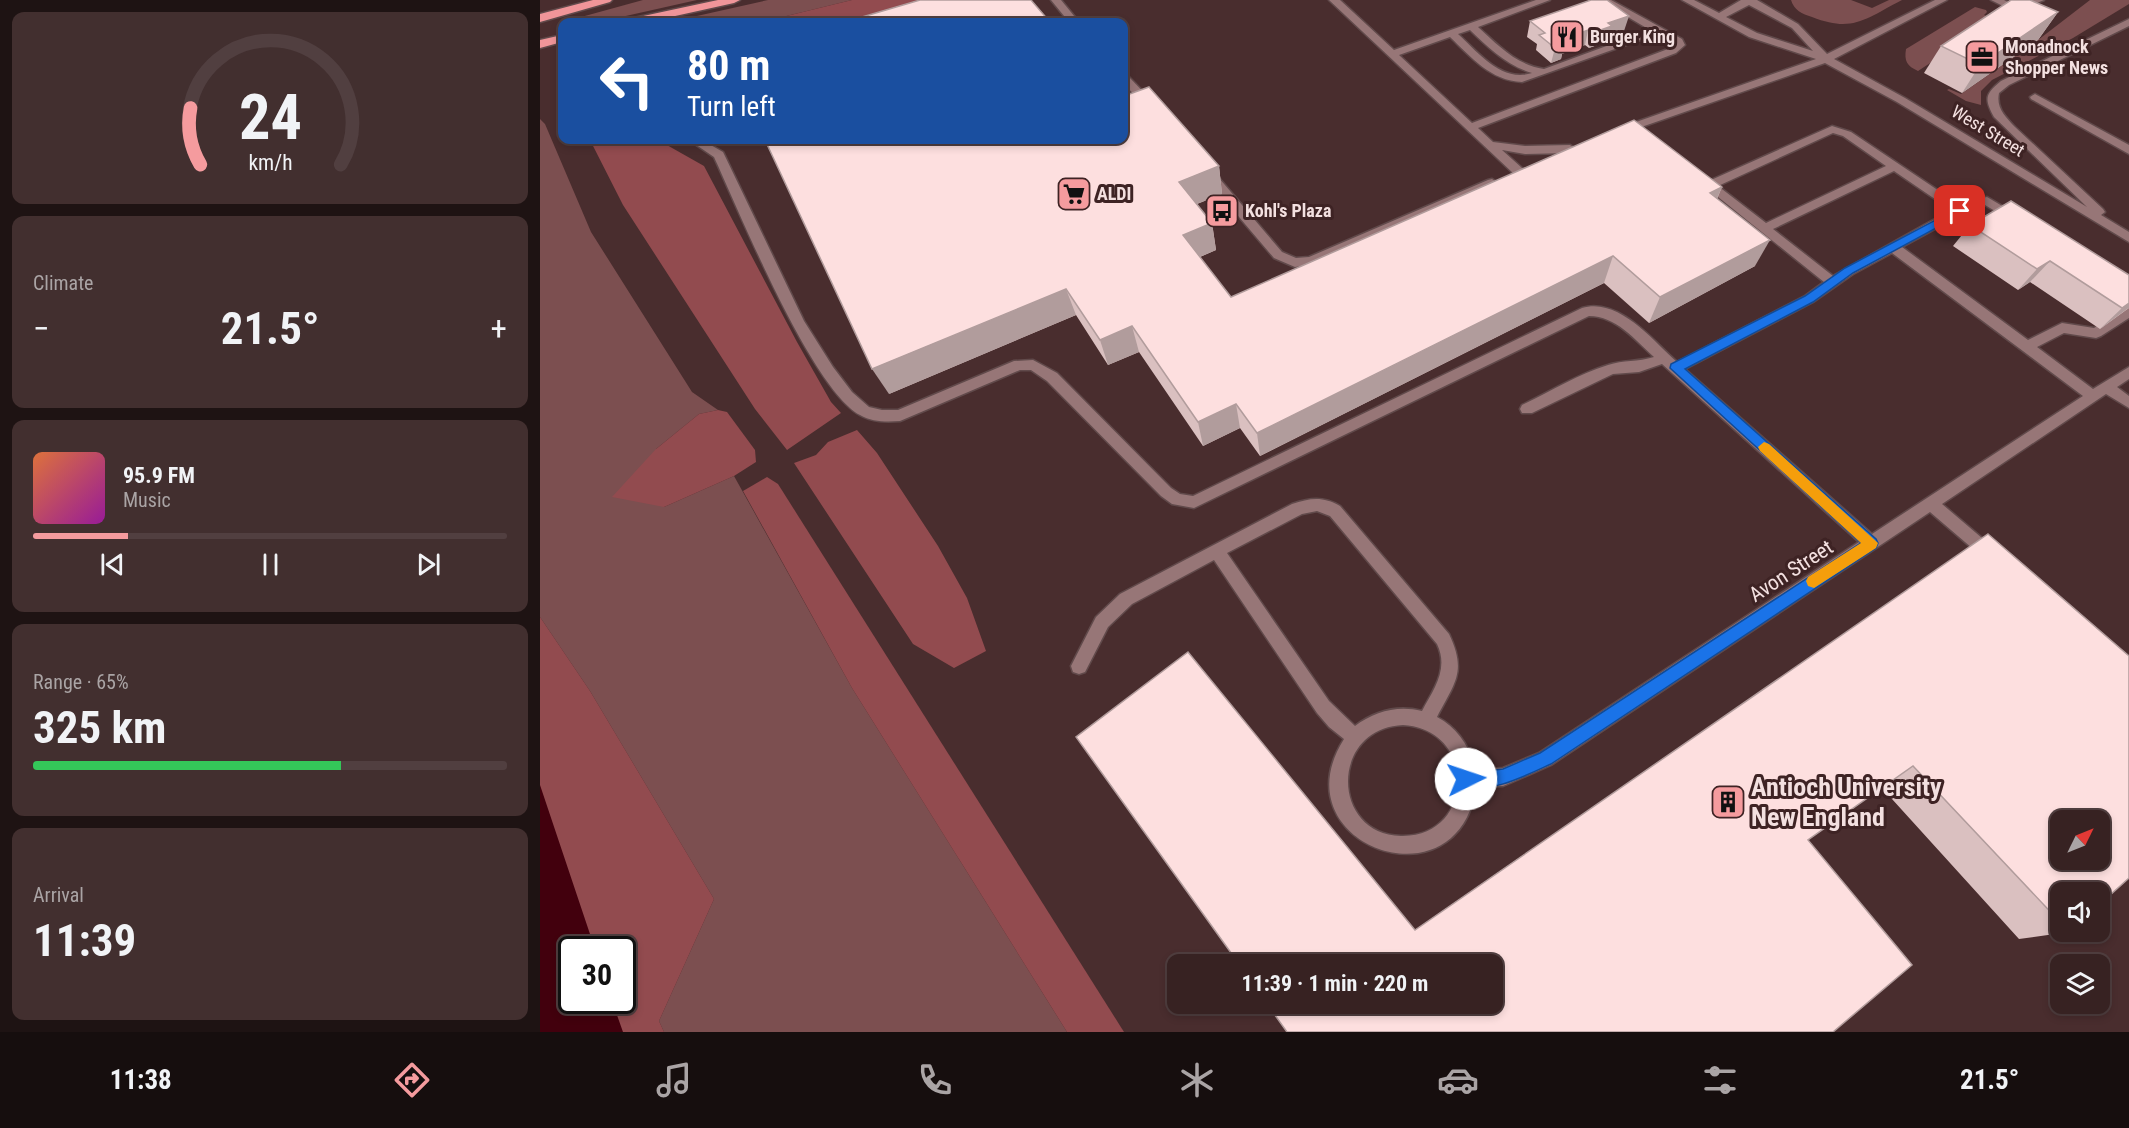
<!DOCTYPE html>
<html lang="en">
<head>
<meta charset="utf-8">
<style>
	:root { --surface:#372222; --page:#422f2f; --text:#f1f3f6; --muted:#aaa4a5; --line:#513f40; --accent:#f59b9e }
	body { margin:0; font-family:"Roboto Condensed",sans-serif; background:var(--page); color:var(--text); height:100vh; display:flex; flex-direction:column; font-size:22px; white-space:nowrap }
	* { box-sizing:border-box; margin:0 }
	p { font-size:20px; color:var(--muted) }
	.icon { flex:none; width:33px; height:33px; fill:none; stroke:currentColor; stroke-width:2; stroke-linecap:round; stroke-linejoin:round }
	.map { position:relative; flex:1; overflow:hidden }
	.drawer { display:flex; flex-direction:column; gap:12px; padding:12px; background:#1e1313; width:540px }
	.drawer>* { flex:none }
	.guide { position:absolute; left:18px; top:18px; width:570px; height:126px; border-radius:12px; box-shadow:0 3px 9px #0003,0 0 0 2px var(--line); background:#1a4fa0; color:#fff; overflow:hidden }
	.needle { width:39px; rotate:47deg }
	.tools { position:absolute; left:1510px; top:810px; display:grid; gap:12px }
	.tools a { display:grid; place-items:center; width:60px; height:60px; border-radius:12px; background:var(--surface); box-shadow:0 3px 9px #0003,0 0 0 2px var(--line); font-size:30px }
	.speed { position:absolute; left:18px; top:936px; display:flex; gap:12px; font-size:30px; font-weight:700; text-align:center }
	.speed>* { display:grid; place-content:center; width:78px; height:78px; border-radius:50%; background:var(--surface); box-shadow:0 3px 9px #0003,0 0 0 2px var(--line); line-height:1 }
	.speed .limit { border:3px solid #111; border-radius:9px; background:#fff; color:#111 }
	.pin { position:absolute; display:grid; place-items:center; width:51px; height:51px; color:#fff; margin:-26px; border-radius:12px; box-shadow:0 3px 9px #0006 }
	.me { position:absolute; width:66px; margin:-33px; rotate:86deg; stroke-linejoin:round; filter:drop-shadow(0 0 4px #0008) }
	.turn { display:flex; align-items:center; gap:21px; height:126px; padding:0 30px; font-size:27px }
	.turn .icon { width:78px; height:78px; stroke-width:2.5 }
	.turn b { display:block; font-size:42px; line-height:51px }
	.big { font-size:45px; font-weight:700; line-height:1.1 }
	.drawer .tile { flex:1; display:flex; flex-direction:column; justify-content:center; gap:9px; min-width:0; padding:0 21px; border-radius:12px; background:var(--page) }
	.drawer .dial { align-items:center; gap:0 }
	.dial svg { height:156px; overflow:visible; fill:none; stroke:var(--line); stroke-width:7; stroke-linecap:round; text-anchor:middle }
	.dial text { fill:var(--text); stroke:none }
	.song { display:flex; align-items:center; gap:18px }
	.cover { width:72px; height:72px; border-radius:9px; background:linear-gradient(135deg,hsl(20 70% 55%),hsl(300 70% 35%)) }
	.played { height:6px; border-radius:3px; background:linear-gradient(90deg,var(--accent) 20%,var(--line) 20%) }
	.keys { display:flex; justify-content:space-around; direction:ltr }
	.heat { display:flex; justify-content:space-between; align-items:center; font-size:33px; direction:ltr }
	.charge { height:9px; border-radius:4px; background:linear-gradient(90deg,#34c759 65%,var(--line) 0) }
	.trip { position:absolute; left:627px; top:954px; width:336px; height:60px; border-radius:12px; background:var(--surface); box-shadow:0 3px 9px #0003,0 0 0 2px var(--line); font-weight:700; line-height:60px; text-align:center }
	.tab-bar { display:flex; height:96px; justify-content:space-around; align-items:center; background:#160e0e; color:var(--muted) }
	.tab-bar .icon { width:42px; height:42px }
	.tab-bar .selected { color:var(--accent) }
	.tab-bar b { font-size:27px; color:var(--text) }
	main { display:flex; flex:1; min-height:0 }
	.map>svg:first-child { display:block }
	.green { fill:#7c4f50 }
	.forest { fill:#924b4f; fill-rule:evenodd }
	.water { fill:#42000d }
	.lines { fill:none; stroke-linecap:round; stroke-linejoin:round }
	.minor-casing { stroke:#614a4b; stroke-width:3 }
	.highway-casing { stroke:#614a4b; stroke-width:3 }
	.minor { fill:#977677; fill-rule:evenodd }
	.highway { fill:#f09599; fill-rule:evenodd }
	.wall { fill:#dac0c0 }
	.shaded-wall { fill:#b19c9c }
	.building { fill:#fddfdf; stroke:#b19c9c; stroke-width:1.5; fill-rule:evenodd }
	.route { fill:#1a73e8; stroke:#114b97; stroke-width:1.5 }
	.slow { fill:#f59e0b }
	.labels { text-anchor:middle; stroke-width:6; stroke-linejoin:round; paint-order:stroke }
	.far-poi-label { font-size:18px; font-weight:bold; fill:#f3e0e0; stroke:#3e2324; text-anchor:start }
	.far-street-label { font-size:18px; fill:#f3e0e0; stroke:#3e2324 }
	.street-label { font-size:21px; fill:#f3e0e0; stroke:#3e2324 }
	.near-poi-label { font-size:26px; font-weight:bold; fill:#f3e0e0; stroke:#3e2324; text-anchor:start }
</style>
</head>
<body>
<main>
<section class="drawer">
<div class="tile dial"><svg viewBox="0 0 100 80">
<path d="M14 69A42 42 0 1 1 86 69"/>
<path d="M14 69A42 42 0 0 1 9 40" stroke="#f59b9e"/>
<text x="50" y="56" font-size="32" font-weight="700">24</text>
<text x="50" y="72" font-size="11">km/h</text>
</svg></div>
<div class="tile"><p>Climate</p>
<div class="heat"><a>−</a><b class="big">21.5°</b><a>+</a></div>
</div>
<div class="tile">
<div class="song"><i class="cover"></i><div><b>95.9 FM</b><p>Music</p></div></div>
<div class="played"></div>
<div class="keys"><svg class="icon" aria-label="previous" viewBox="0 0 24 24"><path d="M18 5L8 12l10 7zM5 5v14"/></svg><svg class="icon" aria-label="pause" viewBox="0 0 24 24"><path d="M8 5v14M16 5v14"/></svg><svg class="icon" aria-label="next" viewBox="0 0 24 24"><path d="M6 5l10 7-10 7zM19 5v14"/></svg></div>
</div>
<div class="tile"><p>Range · 65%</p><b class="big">325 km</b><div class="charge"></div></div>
<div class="tile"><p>Arrival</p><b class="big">11:39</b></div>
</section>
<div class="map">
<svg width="1589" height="1032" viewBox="0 0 1589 1032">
	<rect width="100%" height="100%" fill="#492d2e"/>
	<g class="green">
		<path d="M103,0H157L59,22H23Z"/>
		<path d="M228,0H312L222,22H130Z"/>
		<path d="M1251,0H1311L1332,8L1349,0H1362C1325,19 1313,33 1272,17C1262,14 1254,10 1251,0Z"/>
		<path d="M1550,0H1589V4L1533,38L1452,80L1441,91V105L1426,101L1407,90L1409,89L1421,94L1498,40Z"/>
		<path d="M1435,7L1446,10L1447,12L1444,15L1456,20L1378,71C1367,66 1364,61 1366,49Z"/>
		<path d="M0,119L5,124L51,232L152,392L178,410L159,414L116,449L124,507L194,476L312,688L527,1032H124L119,1021L174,899L50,691L0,617Z"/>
	</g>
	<g class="forest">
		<path d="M312,0H393L316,22H222Z"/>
		<path d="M50,140H118L164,166L257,342L291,402L301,413L247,450L215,409L83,205Z"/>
		<path d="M178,410L187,412L215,450L216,462L194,476L124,507L72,497L116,449L159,414Z"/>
		<path d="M317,430L337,453L398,546L427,598L446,651L414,668L373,644L254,463L276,455L288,442Z"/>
		<path d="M227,477L238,484L584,1032H527L312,688L203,491Z"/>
		<path d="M0,617L50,691L174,899L119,1021L124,1032H0ZM32,950H82V1000H32Z"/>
	</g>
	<path class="water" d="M0,785L55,949L32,950V1000L72,1001L83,1032H0Z"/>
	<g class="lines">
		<g class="minor-casing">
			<g id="minor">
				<path d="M511,0H521L539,22H529Z"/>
				<path d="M789,0H800L854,50L996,0H1010L938,27C958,45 976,65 1004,69L1110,30L1059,0H1071L1142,39L1145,45L1136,53L938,128L953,142L985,146L1030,145L1036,149L1030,153L985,154L962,150L982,168L984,171L978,175L974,174ZM930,30C949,48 966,65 992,73C961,83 938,52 918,34ZM1117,34L1135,44L1128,49L932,123L859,55L910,37C931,57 951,81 982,82Z"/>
				<path d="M1142,0H1154L1179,13L1201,0H1217L1258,24L1287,54L1395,0H1407L1294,59L1365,98L1547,207L1454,117C1444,99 1445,94 1461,81L1589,19V26L1469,85L1459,93C1456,108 1465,116 1475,127L1563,209L1565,212L1561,215L1589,232V242L1357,102L1285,63L1087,132H1079V128L1276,59L1209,37ZM1209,5L1252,28L1273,51L1217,33L1186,17Z"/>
				<path d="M1451,0H1464L1475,6L1490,0H1504L1475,12Z"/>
				<path d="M584,75L588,76L615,104V108H607L584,84Z"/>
				<path d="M1495,94L1589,145V154L1491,99L1490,97Z"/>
				<path d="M1292,126L1311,132L1420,205L1430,200L1447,197L1479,216V222L1475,223L1445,205L1437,206L1362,247L1488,340L1522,323L1554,328L1589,307V318L1561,336L1556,338L1524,333L1497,347L1553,389L1589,367V379L1577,387L1589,396V408L1566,394L1402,504L1456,550L1459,555L1456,560L1451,562L1446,560L1390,512L1011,765L963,786L936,787C919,910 737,845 804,739L789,727L777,713L674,560L592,604L568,627L545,672L539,674L533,672L531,666L556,617L580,594L752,504C770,498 783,496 800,506L909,634C927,672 915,682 897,717C918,728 930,747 935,770L963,768L999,753L1319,542L1122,364L1099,372L1073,374L992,413H982L980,409L982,405C1010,392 1038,374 1068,365C1083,360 1098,362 1114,357C1094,339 1076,316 1049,316L654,508L632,504L621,496L507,381L491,370H480L360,421C346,422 332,422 320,415C271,388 200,213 174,157L149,140H162L183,152L264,321L293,367L312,392L329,407L342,410H358L474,361L493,360L517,373L631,488L640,494L653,496L1042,308C1079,297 1113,341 1137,362L1265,296L1284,282L1157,180L1163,176L1171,180ZM1293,133L1303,136L1346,166L1226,223L1178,186ZM1354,171L1411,210L1293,276L1233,229ZM1352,253L1543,396L1332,534L1145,369L1273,302L1313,274ZM777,511L790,516L897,644C909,669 894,689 882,711C858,705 835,711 815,726L789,701L687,553L762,514ZM863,725C938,729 935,838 861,836C790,834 790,728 863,725Z"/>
				<path d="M669,170L673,171L742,252L756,258L769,257L948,180L952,179L958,183L775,264L755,267L734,258L665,177V171Z"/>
			</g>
		</g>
		<g class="highway-casing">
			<g id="highway">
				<path d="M53,0H72L70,2L0,22V14Z"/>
				<path d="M178,0H200L194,3L108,22H88L94,18Z"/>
				<path d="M22,35V42L0,48V40Z"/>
			</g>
		</g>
		<use href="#minor" class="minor"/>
		<use href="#highway" class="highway"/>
	</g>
	<g class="wall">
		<path d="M1518,12L1498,40L1422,93L1384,73L1401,46Z"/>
		<path d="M990,21L1084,31L1069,36L1068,41L1049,48L1045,45L1022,54L1021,59L1011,63L996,50L997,44L987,37Z"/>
		<path d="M584,140L679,166L682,194L657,204L672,223L676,250L660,257L691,297L1182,187L1177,199L1215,266L1109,323L1064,283L720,456L700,428L663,446L599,352L568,365L536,315L349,394Z"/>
		<path d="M1430,225L1589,275V308L1560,329L1490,282L1478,290L1413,246Z"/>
		<path d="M1448,534L1521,892V932H1529L1479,939L1342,788L875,930Z"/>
	</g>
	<g class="shaded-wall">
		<path d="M1518,12L1498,40L1422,93L1440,65Z"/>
		<path d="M1089,16L1084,31L1069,36L1068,41L1049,48L1052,33L1068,23Z"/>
		<path d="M1048,30L1045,45L1022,54L1021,59L1011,63L1015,48L1020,40Z"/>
		<path d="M679,166L682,194L644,209L639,182Z"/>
		<path d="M1182,187L1170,214V193Z"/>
		<path d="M672,223L676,250L648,262L643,235Z"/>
		<path d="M1230,240L1215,266L1109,323L1120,297Z"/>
		<path d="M1073,256L1064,283L720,456L717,433Z"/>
		<path d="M1510,261L1490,282L1478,290L1497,269Z"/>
		<path d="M526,289L536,315L349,394L332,369Z"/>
		<path d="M1589,303V308L1587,309L1560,329L1582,308Z"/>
		<path d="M592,326L599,352L568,365L560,340Z"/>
		<path d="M696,404L700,428L663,446L658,422Z"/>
	</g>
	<g class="building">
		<path d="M380,0H491L510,22H305Z"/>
		<path d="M1051,0H1067L1089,16L1068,23L1072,26L1052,33L1048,30L1020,40L1024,44L1015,48L999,35L1005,33L990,21Z"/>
		<path d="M1471,0H1490L1518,12L1440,65L1401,46Z"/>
		<path d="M609,87L679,166L639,182L672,223L643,235L691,297L1094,120L1182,187L1170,193L1230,240L1120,297L1073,256L717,433L696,404L658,422L592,326L560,340L526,289L332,369L225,140H584V96Z"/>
		<path d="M1471,201L1589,275V303L1582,308L1510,261L1497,269L1430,225Z"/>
		<path d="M1448,534L1589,656V878L1560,904V892H1521V923L1373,766L1268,840L1372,965L1293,1032H747L727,1004H952V964H699L536,737L648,652L875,930ZM1521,820H1560V860H1521Z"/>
	</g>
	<path class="route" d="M1420,207L1426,211L1424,213L1313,273L1273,302L1145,369L1336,539L1338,543L1336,548L1011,764C987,775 947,796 921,785L918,779L921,774L963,769L1000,753L1321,543L1130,368L1131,364L1265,296L1305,268Z"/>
	<path class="slow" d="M1224,442L1229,444L1338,543L1336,548L1274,588L1268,586L1266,581L1268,577L1321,543L1220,451L1218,447Z"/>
	<defs>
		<g id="restaurant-square" transform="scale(1.725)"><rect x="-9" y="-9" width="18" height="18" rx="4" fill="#f59b9e" stroke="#3e2324"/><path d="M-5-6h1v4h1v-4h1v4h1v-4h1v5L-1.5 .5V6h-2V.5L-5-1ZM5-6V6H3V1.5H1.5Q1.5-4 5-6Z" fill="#111"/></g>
		<g id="office-square" transform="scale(1.725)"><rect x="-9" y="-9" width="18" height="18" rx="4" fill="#f59b9e" stroke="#3e2324"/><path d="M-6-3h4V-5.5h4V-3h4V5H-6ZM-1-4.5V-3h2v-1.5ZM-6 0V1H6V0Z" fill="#111"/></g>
		<g id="supermarket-square" transform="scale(1.725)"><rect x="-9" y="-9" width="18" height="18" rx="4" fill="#f59b9e" stroke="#3e2324"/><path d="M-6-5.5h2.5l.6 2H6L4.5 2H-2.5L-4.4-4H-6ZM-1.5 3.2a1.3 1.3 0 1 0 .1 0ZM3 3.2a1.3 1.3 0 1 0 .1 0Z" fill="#111"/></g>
		<g id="bus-square" transform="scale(1.725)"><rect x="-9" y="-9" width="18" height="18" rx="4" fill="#f59b9e" stroke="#3e2324"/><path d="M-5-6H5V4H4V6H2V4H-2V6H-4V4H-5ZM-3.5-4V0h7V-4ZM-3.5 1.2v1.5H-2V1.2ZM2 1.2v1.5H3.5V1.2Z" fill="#111"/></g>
		<g id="building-square" transform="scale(1.725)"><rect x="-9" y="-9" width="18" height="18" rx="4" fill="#f59b9e" stroke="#3e2324"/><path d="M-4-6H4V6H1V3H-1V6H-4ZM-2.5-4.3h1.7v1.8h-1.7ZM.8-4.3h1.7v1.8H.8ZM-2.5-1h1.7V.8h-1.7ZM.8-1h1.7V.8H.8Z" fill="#111"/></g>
	</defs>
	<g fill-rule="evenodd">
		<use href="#restaurant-square" x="1027" y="37"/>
		<use href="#office-square" x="1442" y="57"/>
		<use href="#supermarket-square" x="534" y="194"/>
		<use href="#bus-square" x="682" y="211"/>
		<use href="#building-square" x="1188" y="802"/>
	</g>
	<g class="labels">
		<g class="far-poi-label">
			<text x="1050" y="43">Burger King</text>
			<text x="1465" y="53">Monadnock<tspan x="1465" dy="21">Shopper News</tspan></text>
			<text x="557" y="200">ALDI</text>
			<text x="705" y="217">Kohl's Plaza</text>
		</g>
		<g class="far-street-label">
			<text transform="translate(1448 131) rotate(31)" y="6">West Street</text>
		</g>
		<g class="street-label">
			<text transform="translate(1251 571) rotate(-33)" y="7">Avon Street</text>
		</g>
		<g class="near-poi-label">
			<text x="1211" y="796">Antioch University<tspan x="1211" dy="30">New England</tspan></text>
		</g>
	</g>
</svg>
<div class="tools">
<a><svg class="needle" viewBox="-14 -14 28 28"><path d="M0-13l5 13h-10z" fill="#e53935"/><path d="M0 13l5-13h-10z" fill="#aaa4a5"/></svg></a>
<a><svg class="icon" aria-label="sound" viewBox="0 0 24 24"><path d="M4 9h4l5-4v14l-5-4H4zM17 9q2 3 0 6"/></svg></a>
<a><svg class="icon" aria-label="layers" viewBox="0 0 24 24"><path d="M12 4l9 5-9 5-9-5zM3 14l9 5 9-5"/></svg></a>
</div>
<div class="speed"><div class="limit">30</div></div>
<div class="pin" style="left:1420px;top:211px;background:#d93025"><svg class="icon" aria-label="arrive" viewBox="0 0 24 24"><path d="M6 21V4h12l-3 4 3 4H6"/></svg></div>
<svg class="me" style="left:926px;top:779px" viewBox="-20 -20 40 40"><circle r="19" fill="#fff"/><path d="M0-13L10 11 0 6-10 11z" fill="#1a73e8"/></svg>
<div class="trip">11:39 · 1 min · 220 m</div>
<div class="guide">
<div class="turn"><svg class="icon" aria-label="left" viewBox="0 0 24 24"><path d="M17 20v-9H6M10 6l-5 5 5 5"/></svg><div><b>80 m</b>Turn left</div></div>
</div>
</div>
</main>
<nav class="tab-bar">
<b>11:38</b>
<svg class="icon selected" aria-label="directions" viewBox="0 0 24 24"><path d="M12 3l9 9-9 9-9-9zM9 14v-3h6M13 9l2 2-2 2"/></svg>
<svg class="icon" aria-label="music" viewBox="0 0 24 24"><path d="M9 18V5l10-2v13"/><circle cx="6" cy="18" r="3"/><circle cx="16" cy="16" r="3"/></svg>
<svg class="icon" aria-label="phone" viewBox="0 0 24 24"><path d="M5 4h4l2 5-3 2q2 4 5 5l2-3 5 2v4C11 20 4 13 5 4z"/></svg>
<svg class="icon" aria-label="climate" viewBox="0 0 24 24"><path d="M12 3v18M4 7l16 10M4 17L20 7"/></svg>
<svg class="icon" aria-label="car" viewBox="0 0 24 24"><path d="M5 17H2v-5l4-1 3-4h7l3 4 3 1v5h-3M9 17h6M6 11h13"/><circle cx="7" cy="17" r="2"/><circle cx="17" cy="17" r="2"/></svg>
<svg class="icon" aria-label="filters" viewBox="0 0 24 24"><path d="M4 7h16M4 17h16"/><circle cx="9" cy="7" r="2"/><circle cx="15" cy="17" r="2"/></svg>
<b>21.5°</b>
</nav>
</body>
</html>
